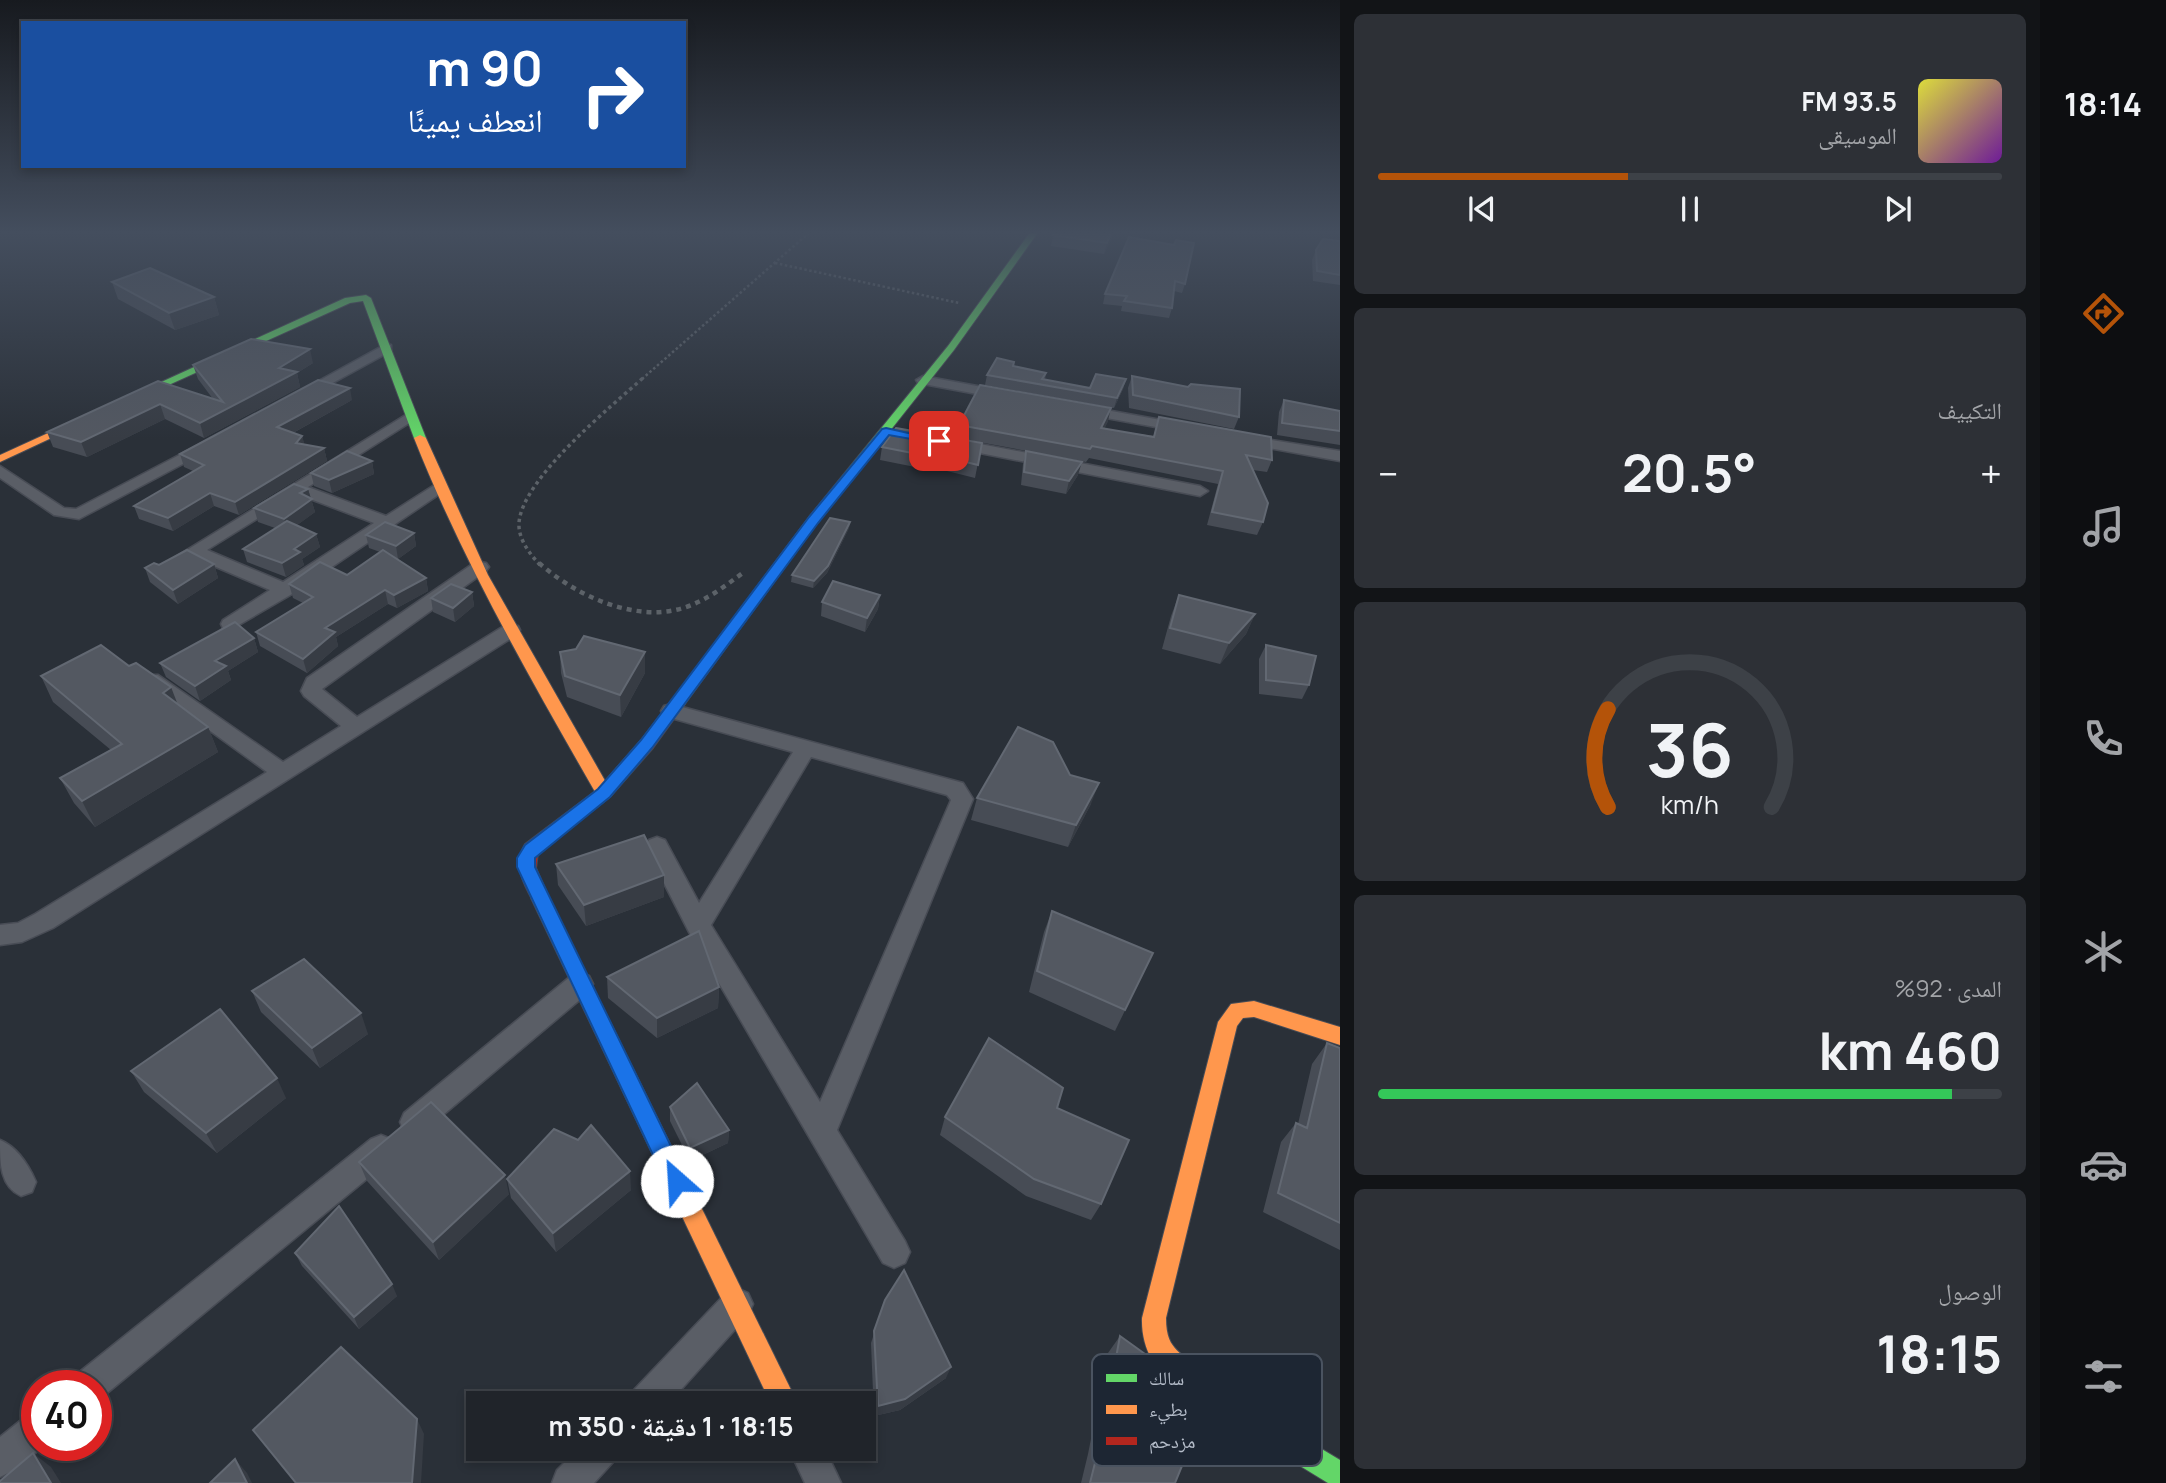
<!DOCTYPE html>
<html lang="ar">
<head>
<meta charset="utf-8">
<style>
	:root { --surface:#20242a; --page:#2d3036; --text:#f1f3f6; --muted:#a2a4a8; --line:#3d4147; --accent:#b45309 }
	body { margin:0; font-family:Manrope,"Noto Naskh Arabic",sans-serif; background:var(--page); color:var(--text); direction:rtl; height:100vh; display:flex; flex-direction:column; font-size:26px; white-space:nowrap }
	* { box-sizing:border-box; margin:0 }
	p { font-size:23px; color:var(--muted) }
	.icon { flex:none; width:38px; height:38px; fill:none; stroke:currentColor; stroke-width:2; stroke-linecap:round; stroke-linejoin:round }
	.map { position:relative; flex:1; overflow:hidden; direction:ltr }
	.sheet { display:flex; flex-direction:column; gap:14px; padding:14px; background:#121417; width:700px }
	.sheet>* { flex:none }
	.hud { position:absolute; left:21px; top:21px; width:665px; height:147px; border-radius:0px; box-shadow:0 4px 10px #0003,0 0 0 2px var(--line); direction:rtl; background:#1a4fa0; color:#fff; overflow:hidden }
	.speed { position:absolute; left:21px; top:1370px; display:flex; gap:14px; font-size:35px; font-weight:700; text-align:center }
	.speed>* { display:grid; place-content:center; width:91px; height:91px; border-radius:50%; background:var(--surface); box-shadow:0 4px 10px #0003,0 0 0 2px var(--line); line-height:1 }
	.speed .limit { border:10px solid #d22; background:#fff; color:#111 }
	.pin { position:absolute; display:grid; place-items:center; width:60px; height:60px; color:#fff; margin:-30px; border-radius:14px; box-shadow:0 4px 10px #0006 }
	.me { position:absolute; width:77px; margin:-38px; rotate:334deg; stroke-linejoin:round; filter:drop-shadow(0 0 5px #0008) }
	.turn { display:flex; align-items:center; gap:24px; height:147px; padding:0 28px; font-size:32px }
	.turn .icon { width:91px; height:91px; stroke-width:2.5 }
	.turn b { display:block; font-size:49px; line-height:60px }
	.big { font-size:52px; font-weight:700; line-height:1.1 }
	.sheet .widget { flex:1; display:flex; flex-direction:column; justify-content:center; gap:10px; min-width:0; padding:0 24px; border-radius:10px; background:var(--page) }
	.sheet .dial { align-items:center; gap:0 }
	.dial svg { height:182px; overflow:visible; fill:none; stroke:var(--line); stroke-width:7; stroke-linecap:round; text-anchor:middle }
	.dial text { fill:var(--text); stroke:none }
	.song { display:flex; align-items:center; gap:21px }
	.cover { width:84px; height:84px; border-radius:10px; background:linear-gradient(135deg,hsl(60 70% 55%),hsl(280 70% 35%)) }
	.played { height:7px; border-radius:4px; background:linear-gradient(90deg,var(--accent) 40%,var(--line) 40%) }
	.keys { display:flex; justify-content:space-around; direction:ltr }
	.heat { display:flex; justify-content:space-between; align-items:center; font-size:38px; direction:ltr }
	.charge { height:10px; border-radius:5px; background:linear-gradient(90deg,#34c759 92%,var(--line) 0) }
	.trip { position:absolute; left:466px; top:1391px; width:410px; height:70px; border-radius:0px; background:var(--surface); box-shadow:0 4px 10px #0003,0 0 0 2px var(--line); font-weight:700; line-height:70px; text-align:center; direction:rtl }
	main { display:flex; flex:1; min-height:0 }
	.dock { display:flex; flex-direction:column; width:126px; justify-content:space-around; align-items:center; background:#0d0e11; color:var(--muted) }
	.dock .icon { width:49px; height:49px }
	.dock .on { color:var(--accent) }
	.dock b { font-size:32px; color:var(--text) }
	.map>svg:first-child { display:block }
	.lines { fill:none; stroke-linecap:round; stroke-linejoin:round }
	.street-casing { stroke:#484c55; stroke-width:3 }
	.fast-casing { stroke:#484c55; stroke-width:2 }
	.slow-casing { stroke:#484c55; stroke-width:2 }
	.jam-casing { stroke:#484c55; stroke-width:2 }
	.path-far2 { stroke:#5c6268; stroke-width:2.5; stroke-dasharray:2.5 2.5; stroke-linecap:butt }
	.path-far1 { stroke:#5c6268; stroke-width:3.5; stroke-dasharray:3.5 3.5; stroke-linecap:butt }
	.path { stroke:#5c6268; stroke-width:4.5; stroke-dasharray:5 5; stroke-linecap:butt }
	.street { fill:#5a5e66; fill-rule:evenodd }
	.fast { fill:#63d668; fill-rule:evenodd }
	.slow { fill:#ff974d; fill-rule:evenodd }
	.jam { fill:#b3261e; fill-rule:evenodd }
	.wall { fill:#474c55 }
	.shaded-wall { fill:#373c44 }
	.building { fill:#535861; stroke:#626872; stroke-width:2 }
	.route { fill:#1a73e8; stroke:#114b97; stroke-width:2 }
	.key { fill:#1d2633; stroke:#4a5360; stroke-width:2 }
	.key-label { font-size:19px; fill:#b4bcc9 }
</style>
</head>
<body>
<main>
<nav class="dock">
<b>18:14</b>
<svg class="icon on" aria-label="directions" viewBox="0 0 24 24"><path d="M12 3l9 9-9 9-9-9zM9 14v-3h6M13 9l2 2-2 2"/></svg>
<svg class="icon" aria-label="music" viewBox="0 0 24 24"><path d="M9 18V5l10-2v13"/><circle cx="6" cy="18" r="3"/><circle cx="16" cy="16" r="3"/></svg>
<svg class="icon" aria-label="phone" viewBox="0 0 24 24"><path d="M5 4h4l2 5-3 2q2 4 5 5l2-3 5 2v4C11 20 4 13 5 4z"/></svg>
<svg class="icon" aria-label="climate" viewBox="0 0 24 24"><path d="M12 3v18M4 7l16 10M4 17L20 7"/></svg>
<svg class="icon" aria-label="car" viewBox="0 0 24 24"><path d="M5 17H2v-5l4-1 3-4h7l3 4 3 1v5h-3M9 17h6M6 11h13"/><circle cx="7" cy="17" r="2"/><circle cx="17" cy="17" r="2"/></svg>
<svg class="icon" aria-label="filters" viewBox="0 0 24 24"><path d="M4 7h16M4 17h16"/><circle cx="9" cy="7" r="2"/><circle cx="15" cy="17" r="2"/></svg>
</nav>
<section class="sheet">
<div class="widget">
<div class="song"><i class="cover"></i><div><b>93.5 FM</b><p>الموسيقى</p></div></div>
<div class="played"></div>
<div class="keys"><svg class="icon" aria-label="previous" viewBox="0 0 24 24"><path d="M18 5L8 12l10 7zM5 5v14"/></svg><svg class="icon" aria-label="pause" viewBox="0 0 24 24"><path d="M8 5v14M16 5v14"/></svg><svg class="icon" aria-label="next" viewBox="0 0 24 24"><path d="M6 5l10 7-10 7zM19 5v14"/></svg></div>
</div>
<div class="widget"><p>التكييف</p>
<div class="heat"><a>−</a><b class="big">20.5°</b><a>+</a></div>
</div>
<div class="widget dial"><svg viewBox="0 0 100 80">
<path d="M14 69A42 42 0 1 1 86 69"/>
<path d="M14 69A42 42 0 0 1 14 26" stroke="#b45309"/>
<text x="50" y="56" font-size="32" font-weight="700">36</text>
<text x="50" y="72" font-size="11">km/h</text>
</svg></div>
<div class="widget"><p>المدى · 92%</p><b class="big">460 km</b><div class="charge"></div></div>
<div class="widget"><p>الوصول</p><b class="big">18:15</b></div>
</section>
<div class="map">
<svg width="1340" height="1483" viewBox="0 0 1340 1483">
	<rect width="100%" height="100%" fill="#2a3038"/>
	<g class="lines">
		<g class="street-casing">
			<g id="street">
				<path d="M386,344L391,345V351L307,397H297L295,394Z"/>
				<path d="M923,376L1004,391L1011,395L1004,399L918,383L916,380Z"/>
				<path d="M1084,406L1183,424L1190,428L1183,432L1079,413L1077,410L1079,407Z"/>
				<path d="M409,413L416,417L414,420L308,487L386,516L433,486H445L447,489L292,594L230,630L223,628L221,624L223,620L270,590L195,558L170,571L161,566ZM297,494L374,523L283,582L207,550Z"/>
				<path d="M1246,436L1340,451V461L1241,443L1239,440L1241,437Z"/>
				<path d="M954,439L1200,486L1208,491L1200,496L949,447L946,444Z"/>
				<path d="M206,441L211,443L214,446L211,449L79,519L54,515L0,478V466L64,508L76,509Z"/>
				<path d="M480,562L486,563L489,567L486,571L322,689L357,717L504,626H518L520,630L518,634L53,928L22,942L0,945V925L18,923L35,914L267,772L144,683L141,679L144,675H158L283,762L341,726L304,696L301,691L307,678L474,563Z"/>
				<path d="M671,704L963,783L973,799L837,1130L905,1241L910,1252L905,1263L894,1268L883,1263L689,932L645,846L649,840L657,837L665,840L699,903L793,752L664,716L661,711L664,706ZM811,757L947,795L951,800L820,1102L711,925Z"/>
				<path d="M580,973L589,976L593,984L589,992L424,1131L414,1135L404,1131L400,1122L404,1113L571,976Z"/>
				<path d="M381,1135L391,1139L396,1149L391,1159L101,1398L96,1400V1386H72L77,1374L371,1139Z"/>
				<path d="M0,1140C17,1147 29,1166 36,1182L32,1192L21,1196C0,1186 0,1164 0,1140Z"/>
				<path d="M737,1288L748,1293L753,1304L748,1315L668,1404H627L632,1392L726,1293Z"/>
				<path d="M37,1412V1446H44L12,1471L0,1477V1437L25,1417Z"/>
				<path d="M578,1449H620L614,1461L594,1483H552L557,1470Z"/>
				<path d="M789,1449H825L841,1483H805Z"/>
			</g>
		</g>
		<g class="fast-casing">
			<g id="fast">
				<path d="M1031,231H1039L954,350L817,523L682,708H672L669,704L672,700L809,517L948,346Z"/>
				<path d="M366,295L371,298L426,438L424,440L414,438L363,301L350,303L131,402L122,400L345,298Z"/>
				<path d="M1183,1361L1245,1403L1340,1460V1483H1328L1227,1421L1174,1383L1170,1374L1174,1365Z"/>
			</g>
		</g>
		<g class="slow-casing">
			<g id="slow">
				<path d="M81,418L90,420L0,462V455Z"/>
				<path d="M420,435L426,438L488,575L612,793L610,797H598C531,680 464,564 414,438Z"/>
				<path d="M540,891L546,893L549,898L798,1404H771L531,898L534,893Z"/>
				<path d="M1254,1001L1340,1027V1045L1254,1017L1243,1018L1237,1026L1166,1318C1166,1355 1185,1348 1196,1374L1192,1383L1183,1387C1155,1375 1141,1347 1142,1318L1218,1022L1231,1004Z"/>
			</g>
		</g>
		<g class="jam-casing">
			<path id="jam" d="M677,699L685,704L682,708L653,748L610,797L538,853L536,868L549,898L546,903L540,905L534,903C523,883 513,866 525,844L598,789L641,740L672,700Z"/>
		</g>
		<g class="path-far2">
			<path d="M775,263L959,303"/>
			<path d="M642,379L811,231"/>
		</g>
		<path class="path-far1" d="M540,565C530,554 518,539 519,523C522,478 611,407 644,377"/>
		<path class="path" d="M539,563C575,595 634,623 683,608C706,601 725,586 744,572"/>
		<use href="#street" class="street"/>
		<use href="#fast" class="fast"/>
		<use href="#slow" class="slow"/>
		<use href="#jam" class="jam"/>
	</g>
	<g class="wall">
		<path d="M1057,231H1115L1104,254L1051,246L1053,235Z"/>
		<path d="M1129,237L1185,284L1182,293L1174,291L1172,308L1169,318L1121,311L1122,306L1103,304L1105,294Z"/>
		<path d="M1340,241V285L1313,281L1312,260L1316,250Z"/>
		<path d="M112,282L214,297L219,315L175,330L118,299Z"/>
		<path d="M313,363L297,373L300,387L204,438L165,419L87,457L53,447L47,432L158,381L213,399L198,379L193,365Z"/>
		<path d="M1013,366L1046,373L1045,380L1090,388L1126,379L1123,389L1114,408L985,385L987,375Z"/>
		<path d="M1132,376L1239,417L1234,429L1129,408L1128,388Z"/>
		<path d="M352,400L293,433L302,436L304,444L324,448L327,461L239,515L214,506L173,531L139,519L134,506L193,471L184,467L180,454Z"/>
		<path d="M1284,400L1340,411V445L1277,435L1279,412Z"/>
		<path d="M1159,417L1272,460L1267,472L1253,470L1263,522L1257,535L1207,525L1218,484L1089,458L1086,462L957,438L959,425L1108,421L1104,429L1154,436Z"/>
		<path d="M982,443L975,478L923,465L920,468L880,460L882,447Z"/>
		<path d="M1026,451L1078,475L1066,494L1021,485L1023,464Z"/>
		<path d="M372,461L374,474L332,493L314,486L311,473Z"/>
		<path d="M308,489L315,512L297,525L316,534L320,547L302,559L304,565L286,577L247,562L243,549L275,528L258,522L254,508Z"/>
		<path d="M850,522L849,528L827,573L813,588L791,582L792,575Z"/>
		<path d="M414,533L416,546L398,559L426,578L428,591L397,608L388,604L336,637L338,646L307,673L260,646L256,632L303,603L293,598L289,584L347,575L380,552L369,548L366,535Z"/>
		<path d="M214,564L218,578L178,604L150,582L145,568L159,565Z"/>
		<path d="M472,592L474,606L455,622L433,612L431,598Z"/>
		<path d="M880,595L878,609L865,632L821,616L822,602Z"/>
		<path d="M1179,595L1255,614L1246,634L1220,664L1162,649L1171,616Z"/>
		<path d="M254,638L258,652L228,671L231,680L200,701L166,677L160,663Z"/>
		<path d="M1266,645L1309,685L1302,699L1259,694V659Z"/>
		<path d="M560,652H645V673L621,717L567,697L561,673Z"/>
		<path d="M41,676L177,703L208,727L218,752L95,827L74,803L60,778L111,750L53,702Z"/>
		<path d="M1070,775L1091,804L1068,847L971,820L977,798Z"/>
		<path d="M556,864L664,897L586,926L558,885Z"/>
		<path d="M1052,911L1153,953L1115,1031L1029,992L1044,932Z"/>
		<path d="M607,977L719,987L718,1008L657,1038L608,998Z"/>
		<path d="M252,991L368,1034L320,1068L261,1012Z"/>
		<path d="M1327,1043L1340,1048V1250L1263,1212L1281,1142L1296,1123L1298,1124L1312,1064Z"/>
		<path d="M131,1071L286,1098L217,1153L144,1092Z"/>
		<path d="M670,1107L729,1130L728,1143L690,1161L670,1121Z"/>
		<path d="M1057,1108L1101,1204L1091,1220L1026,1196L940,1135L945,1117Z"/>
		<path d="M359,1162L509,1194L439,1260L367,1181Z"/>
		<path d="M507,1179L631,1190L556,1252L511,1198Z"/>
		<path d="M295,1253L397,1296L359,1329L302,1266Z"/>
		<path d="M885,1300L946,1378L900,1410L874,1416L871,1343Z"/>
		<path d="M1120,1336L1175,1483H1081L1088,1454L1108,1353Z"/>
	</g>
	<g class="shaded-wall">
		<path d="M1112,231H1115L1104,254L1107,243Z"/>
		<path d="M214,297L219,315L175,330L169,313Z"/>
		<path d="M310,349L313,363L297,373L300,387L204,438L200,423L279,368Z"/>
		<path d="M1126,379L1123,389L1114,408L1117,398Z"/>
		<path d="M350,388L352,400L280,440L277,427Z"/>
		<path d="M160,404L165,419L87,457L81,442Z"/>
		<path d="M1111,408L1108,421L1098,441L1101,428Z"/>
		<path d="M302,436L306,449L296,443Z"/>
		<path d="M324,448L327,461L239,515L235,502Z"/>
		<path d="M925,452L923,465L920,468L922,455Z"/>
		<path d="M372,461L374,474L332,493L329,480Z"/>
		<path d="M1082,462L1078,475L1066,494L1069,481Z"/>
		<path d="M308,489L315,512L288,532L284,519L300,493Z"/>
		<path d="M210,493L214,506L173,531L168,518Z"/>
		<path d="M850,522L849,528L827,573L813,588L814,581Z"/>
		<path d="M414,533L416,546L398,559L396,546Z"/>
		<path d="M316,534L320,547L302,559L304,565L286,577L282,563L294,549Z"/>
		<path d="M214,564L218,578L178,604L173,590Z"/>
		<path d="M426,578L428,591L397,608L394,595Z"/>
		<path d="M385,590L388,604L336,637L338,646L307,673L303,659L325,628Z"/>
		<path d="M472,592L474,606L455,622L453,608Z"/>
		<path d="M880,595L878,609L865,632L867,618Z"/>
		<path d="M1255,614L1246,634L1220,664L1229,643Z"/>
		<path d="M254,638L258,652L228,671L231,680L200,701L195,686L215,661Z"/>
		<path d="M645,652V673L621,717L620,695Z"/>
		<path d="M171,687L181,713L163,693Z"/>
		<path d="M208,727L218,752L95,827L82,801Z"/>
		<path d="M1099,783L1091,804L1068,847L1076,825Z"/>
		<path d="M664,875V897L586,926L584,905Z"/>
		<path d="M719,987L718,1008L657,1038V1018Z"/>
		<path d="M361,1013L368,1034L320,1068L312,1048Z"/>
		<path d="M277,1078L286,1098L217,1153L206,1133Z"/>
		<path d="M729,1130L728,1143L690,1161V1148Z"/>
		<path d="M630,1171L631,1190L556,1252L553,1233Z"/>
		<path d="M505,1175L509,1194L439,1260L433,1242Z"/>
		<path d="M392,1284L397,1296L359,1329L354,1317Z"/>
		<path d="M951,1367L946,1378L900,1410L874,1416L878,1406Z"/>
		<path d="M417,1419L424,1434L421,1483H412Z"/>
		<path d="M33,1453L51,1467L61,1483H51Z"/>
		<path d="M235,1459L247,1473L252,1483H247Z"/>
	</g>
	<g class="building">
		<path d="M1057,231H1112L1107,243L1053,235Z"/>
		<path d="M1129,237L1174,245L1176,240L1194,243L1185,284L1175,281L1172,308L1124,301L1127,296L1105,294Z"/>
		<path d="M1323,239L1340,241V275L1317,271L1316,250Z"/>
		<path d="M150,268L214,297L169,313L112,282Z"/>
		<path d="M251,339L310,349L279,368L297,372L200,423L160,404L81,442L47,432L158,381L223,402L193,365Z"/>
		<path d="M997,358L1014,362L1013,366L1046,373L1042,379L1090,388L1096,374L1126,379L1117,398L987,375Z"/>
		<path d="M1132,376L1188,387L1191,384L1240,389L1239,417L1133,395Z"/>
		<path d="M318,380L350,388L277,427L302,436L296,443L324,448L235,502L210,493L168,518L134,506L204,465L180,454Z"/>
		<path d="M980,385L1111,408L1101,428L1154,437L1159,417L1271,437L1272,460L1246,455L1268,503L1263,522L1212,512L1223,471L1092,446L1090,449L959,425Z"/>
		<path d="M1284,400L1340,411V431L1282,423Z"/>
		<path d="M896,428L982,443L978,465L925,452L922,455L882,447Z"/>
		<path d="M347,451L372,461L329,480L311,473Z"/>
		<path d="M1026,451L1082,462L1069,481L1024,472Z"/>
		<path d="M294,484L308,489L300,493L312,499L284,519L254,508Z"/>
		<path d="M830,518L850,522L828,566L814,581L792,575Z"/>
		<path d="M287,521L316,534L294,549L300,552L282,563L243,549Z"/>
		<path d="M385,522L414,533L396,546L366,535Z"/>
		<path d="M187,550L214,564L173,590L145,568L154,563L159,565Z"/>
		<path d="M383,550L426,578L394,595L385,590L325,628L335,632L303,659L256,632L313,597L289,584L320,562L347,575Z"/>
		<path d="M833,581L880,595L867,618L822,602Z"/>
		<path d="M451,584L472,592L453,608L431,598Z"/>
		<path d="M1179,595L1255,614L1229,643L1170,628Z"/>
		<path d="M235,622L254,638L215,661L226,666L195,686L160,663Z"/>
		<path d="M584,636L645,652L620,695L565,676L560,652L576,649Z"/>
		<path d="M101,645L129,666L136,663L171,687L163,693L208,727L82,801L60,778L122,744L41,676Z"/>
		<path d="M1266,645L1316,656L1309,685L1266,680Z"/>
		<path d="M1018,727L1053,742L1070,775L1099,783L1076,825L977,798Z"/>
		<path d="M644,835L664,875L584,905L556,864Z"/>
		<path d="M1052,911L1153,953L1125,1010L1037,971Z"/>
		<path d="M699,931L719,987L657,1018L607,977Z"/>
		<path d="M304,959L361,1013L312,1048L252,991Z"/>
		<path d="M220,1009L277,1078L206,1133L131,1071Z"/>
		<path d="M989,1038L1063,1088L1057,1108L1129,1140L1101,1204L1034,1179L945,1117Z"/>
		<path d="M1327,1043L1340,1048V1223L1278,1193L1296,1123L1307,1128Z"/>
		<path d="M697,1083L729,1130L690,1148L670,1107Z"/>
		<path d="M431,1102L505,1175L433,1242L359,1162Z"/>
		<path d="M591,1125L630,1171L553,1233L507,1179L554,1129L578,1140Z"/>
		<path d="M339,1206L392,1284L354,1317L295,1253Z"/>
		<path d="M904,1270L951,1367L905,1399L878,1406L874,1331L885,1300Z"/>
		<path d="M1120,1336L1209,1400L1175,1483H1090L1101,1439Z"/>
		<path d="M341,1347L417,1419L412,1483H296L253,1430Z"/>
		<path d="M33,1453L51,1483H0V1481Z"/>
		<path d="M235,1459L247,1483H210Z"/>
	</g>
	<linearGradient id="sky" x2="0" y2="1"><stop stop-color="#171a1f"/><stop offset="0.53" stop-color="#444e5e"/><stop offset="1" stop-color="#444e5e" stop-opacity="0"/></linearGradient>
	<rect width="1340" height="439" fill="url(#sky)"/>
	<path class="route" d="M886,428L944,441L939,444L889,435L818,523L652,748L610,797L535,858V867L688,1181L685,1189L677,1192L669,1189L517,867V858L525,845L598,789L641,740L809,517L882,429Z"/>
	<rect x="1092" y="1354" width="230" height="112" rx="10" class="key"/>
	<rect x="1106" y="1374" width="31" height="8" fill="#63d668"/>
	<rect x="1106" y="1405" width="31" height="9" fill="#ff974d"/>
	<rect x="1106" y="1437" width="31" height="8" fill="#b3261e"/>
	<g class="key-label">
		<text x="1149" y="1385">سالك</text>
		<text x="1149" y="1416">بطيء</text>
		<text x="1149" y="1448">مزدحم</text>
	</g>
</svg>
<div class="speed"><div class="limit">40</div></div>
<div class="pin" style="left:939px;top:441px;background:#d93025"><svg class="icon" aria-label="arrive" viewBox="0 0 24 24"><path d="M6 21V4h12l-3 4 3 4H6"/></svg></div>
<svg class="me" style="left:677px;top:1181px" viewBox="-20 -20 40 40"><circle r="19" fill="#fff"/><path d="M0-13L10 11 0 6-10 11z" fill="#1a73e8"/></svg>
<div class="trip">18:15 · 1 دقيقة · 350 m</div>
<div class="hud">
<div class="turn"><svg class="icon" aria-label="right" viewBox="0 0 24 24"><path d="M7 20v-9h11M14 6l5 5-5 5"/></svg><div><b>90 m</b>انعطف يمينًا</div></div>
</div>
</div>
</main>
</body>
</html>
